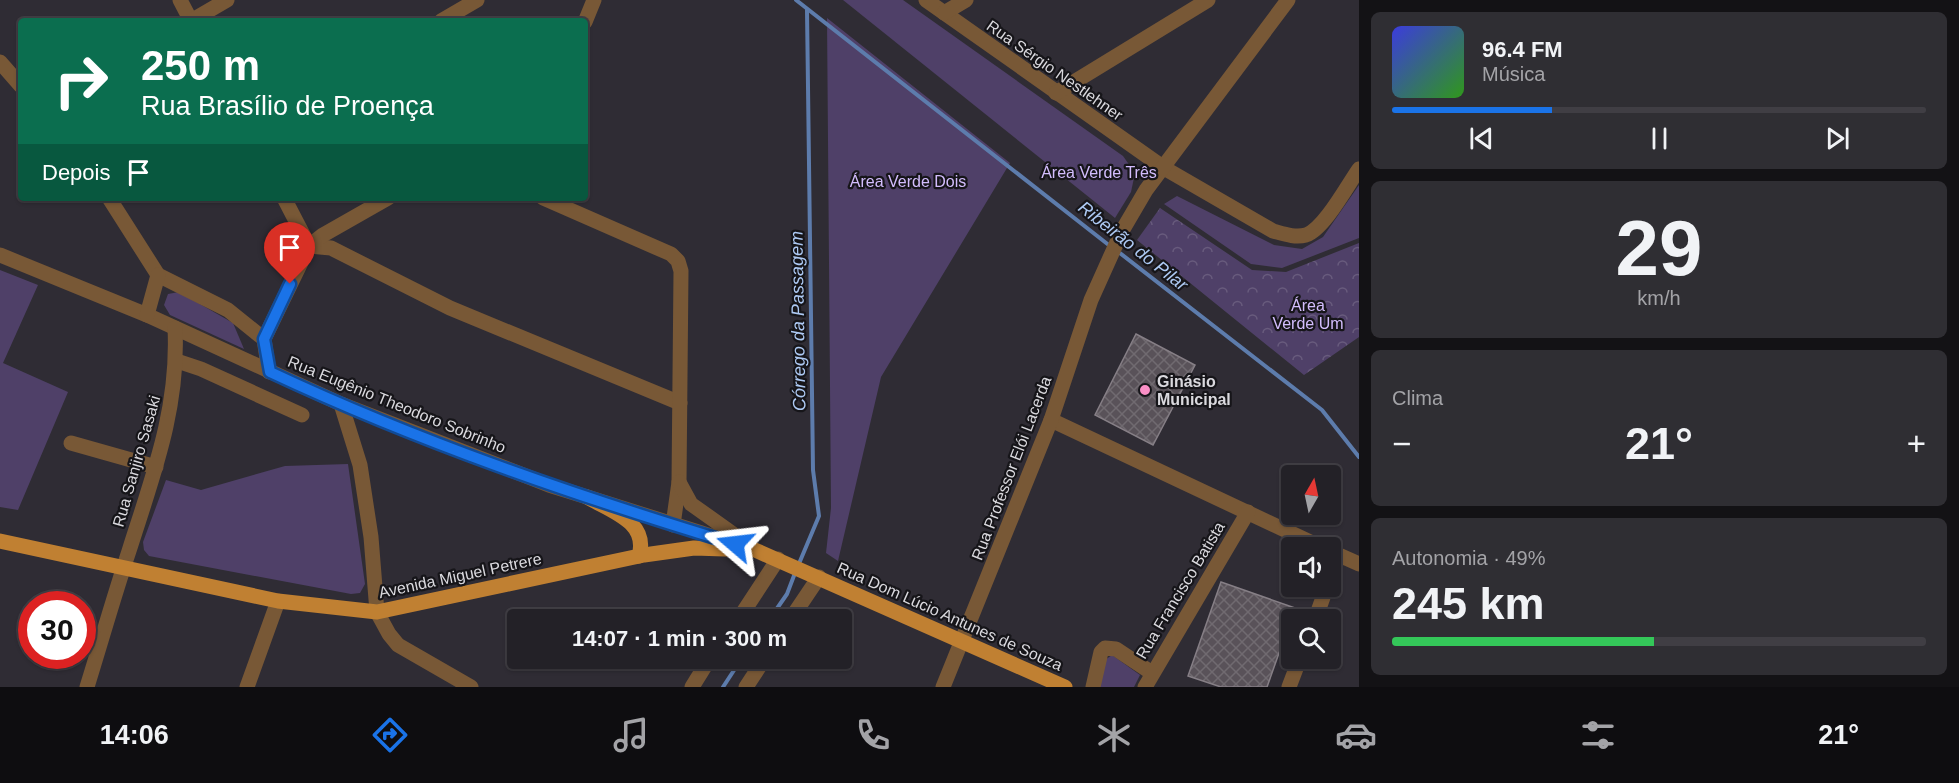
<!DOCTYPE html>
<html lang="pt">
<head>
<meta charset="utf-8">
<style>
	:root { --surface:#232127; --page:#2f2e33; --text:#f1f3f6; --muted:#a3a3a7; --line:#403e44; --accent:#1a73e8 }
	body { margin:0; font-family:Helvetica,sans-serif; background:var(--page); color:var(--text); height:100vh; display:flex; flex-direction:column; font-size:22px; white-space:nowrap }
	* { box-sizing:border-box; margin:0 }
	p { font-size:20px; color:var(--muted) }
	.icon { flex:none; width:33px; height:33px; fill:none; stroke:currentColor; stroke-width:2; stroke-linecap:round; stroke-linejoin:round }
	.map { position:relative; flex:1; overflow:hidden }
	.side { display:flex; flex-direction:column; gap:12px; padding:12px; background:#131215; width:600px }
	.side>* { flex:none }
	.banner { position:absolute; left:18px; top:18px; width:570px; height:183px; border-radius:6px; box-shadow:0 2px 4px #0004,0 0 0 2px var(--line); background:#0b6e4f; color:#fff; overflow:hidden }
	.needle { width:39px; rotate:9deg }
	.buttons { position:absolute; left:1281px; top:465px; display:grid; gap:12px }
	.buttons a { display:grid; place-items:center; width:60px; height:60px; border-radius:6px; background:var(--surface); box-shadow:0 2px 4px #0004,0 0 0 2px var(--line); font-size:30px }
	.speed { position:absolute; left:18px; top:591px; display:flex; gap:12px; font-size:30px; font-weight:700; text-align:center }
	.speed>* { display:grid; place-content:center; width:78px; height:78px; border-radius:50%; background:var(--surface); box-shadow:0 2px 4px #0004,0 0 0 2px var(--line); line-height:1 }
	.speed .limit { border:9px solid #d22; background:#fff; color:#111 }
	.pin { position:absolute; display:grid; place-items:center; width:51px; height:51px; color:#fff; margin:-62px -26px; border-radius:50% 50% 50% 0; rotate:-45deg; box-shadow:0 0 6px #0007 }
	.pin .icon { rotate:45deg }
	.me { position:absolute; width:66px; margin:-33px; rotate:287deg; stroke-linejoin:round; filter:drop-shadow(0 0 4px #0008) }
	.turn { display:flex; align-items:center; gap:21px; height:126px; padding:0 24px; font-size:27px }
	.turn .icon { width:78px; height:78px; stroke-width:2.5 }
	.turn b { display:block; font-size:42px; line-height:51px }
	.then { display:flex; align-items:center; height:57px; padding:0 24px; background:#0003; gap:12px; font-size:22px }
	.big { font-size:45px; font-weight:700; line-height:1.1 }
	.side .tile { flex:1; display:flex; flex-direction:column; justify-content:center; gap:9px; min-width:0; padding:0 21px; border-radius:9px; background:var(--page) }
	.side .dial { align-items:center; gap:0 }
	.dial b { font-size:78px; line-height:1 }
	.song { display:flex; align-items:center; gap:18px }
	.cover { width:72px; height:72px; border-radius:9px; background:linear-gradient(135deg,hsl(240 70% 55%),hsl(110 70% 35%)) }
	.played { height:6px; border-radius:3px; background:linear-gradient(90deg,var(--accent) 30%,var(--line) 30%) }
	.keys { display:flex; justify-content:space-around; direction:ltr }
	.heat { display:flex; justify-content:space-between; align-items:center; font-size:33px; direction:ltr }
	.charge { height:9px; border-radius:4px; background:linear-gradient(90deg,#34c759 49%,var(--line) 0) }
	.trip { position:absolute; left:507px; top:609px; width:345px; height:60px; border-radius:6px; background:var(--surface); box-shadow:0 2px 4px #0004,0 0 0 2px var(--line); font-weight:700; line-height:60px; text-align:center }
	.dock { display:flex; height:96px; justify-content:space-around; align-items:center; background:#0e0d10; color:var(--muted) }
	.dock .icon { width:42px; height:42px }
	.dock .active { color:var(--accent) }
	.dock b { font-size:27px; color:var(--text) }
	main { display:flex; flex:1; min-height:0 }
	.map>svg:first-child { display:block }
	.forest { fill:url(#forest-crowns) }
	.park { fill:#4f4068 }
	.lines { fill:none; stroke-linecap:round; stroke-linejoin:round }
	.stream { stroke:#5d7cac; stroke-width:4 }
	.building { fill:url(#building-cross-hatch); stroke:#867f86; stroke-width:1.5 }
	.minor { stroke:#785836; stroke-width:15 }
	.primary { stroke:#c08032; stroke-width:15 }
	.route-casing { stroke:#114b97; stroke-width:15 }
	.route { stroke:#1a73e8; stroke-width:10 }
	.poi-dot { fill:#fa8fc6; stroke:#161519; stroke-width:2 }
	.labels { text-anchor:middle; stroke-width:4.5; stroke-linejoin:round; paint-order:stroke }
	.street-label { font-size:16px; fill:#dad9de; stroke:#161519 }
	.park-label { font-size:16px; fill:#d3bdfd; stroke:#161519 }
	.poi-label { font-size:16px; font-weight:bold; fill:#dad9de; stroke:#161519; text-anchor:start }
	.water-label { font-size:18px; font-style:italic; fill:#adc9f3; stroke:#161519 }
</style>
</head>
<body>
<main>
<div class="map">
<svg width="1359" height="687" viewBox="0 0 1359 687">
	<defs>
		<pattern id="forest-crowns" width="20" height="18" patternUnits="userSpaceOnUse" patternTransform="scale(1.5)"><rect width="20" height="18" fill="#4f4068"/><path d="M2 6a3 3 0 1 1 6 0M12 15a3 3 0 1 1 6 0" fill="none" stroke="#685b7d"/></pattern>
		<pattern id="building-cross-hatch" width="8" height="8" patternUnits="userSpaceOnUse" patternTransform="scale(1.5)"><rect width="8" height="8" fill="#595259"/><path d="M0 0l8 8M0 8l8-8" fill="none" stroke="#706a70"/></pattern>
	</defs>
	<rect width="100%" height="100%" fill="#2f2c34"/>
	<path class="forest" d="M1160,208L1252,270L1286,272L1359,243V337L1304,375L1137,240Z"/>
	<g class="park">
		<path d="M843,0H903L1123,156L1135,173L1131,192L1115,218Z"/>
		<path d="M827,18L1010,163L881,377L838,561L826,553L831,508Z"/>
		<path d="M1359,185V238L1282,268L1251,264L1164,204L1177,196L1274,245L1302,249L1323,237Z"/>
		<path d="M0,270L38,285L3,363L68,392L18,510L0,507Z"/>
		<path d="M179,292L233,323L244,349L170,315L164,305L168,294Z"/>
		<path d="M348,464L365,584L360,593L351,594L149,556L144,550L143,542L166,480L201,490L285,466Z"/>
		<path d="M1112,655L1140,675L1134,687H1092L1105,660Z"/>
	</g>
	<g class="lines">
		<g class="stream">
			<path d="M796,0L1110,246"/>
			<path d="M1116,250L1322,410L1359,457"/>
			<path d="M798,566L819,516L813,470L807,10"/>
			<path d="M769,620L787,594L795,573"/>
			<path d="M723,687L742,658"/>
		</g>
	</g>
	<g class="building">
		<path d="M1136,334L1195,365L1153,445L1095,415Z"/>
		<path d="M1221,582L1295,608L1267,687H1221L1188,676Z"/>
	</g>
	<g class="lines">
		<g class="minor">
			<path d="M180,0L191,21"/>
			<path d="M926,0L1164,168L1273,231C1284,234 1295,238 1306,235C1324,229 1347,186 1359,169"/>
			<path d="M944,13L966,0"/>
			<path d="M191,21L227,0"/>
			<path d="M441,21L477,0"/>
			<path d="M585,22L594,0"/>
			<path d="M0,62L21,86"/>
			<path d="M1056,93L1208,0"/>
			<path d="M109,198L158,275L228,310L264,339"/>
			<path d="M284,198L309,246L331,248L450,308L680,403"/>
			<path d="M543,198L671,254L678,261L681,271L679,482L673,525"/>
			<path d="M0,255L147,315L341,404L549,485L746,547"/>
			<path d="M147,315L158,275"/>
			<path d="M177,361L201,369L302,415"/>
			<path d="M269,372L264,339L309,246L323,235L388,198"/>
			<path d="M341,404L360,465L371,537L377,612L389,634L398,645L471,687"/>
			<path d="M1051,420L1323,548"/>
			<path d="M71,443L156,467"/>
			<path d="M679,482L691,504L743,541"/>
			<path d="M1330,551L1359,564"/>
			<path d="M1330,579L1339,555"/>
			<path d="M738,620L778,559"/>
			<path d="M790,620L819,577"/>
			<path d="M1315,620L1327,586"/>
			<path d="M87,687C101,642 114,596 129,551C153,475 179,409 175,328"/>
			<path d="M247,687L278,601"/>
			<path d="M692,687L710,658"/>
			<path d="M746,687L765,658"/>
			<path d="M943,687L1051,420L1091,300L1122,231L1146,190L1288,0"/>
			<path d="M1093,687L1101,652L1105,648L1116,649L1152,673"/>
			<path d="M1145,687L1248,512"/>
			<path d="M1289,687L1300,658"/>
		</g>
		<g class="primary">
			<path d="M587,497C611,511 649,522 639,556"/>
			<path d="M0,541L278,601L377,612L644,555L694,548L755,550L1065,687"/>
		</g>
	</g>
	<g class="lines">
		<g class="route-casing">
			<path id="route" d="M290,284L264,339L270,372C419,442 576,496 735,544"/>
		</g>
		<use href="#route" class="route"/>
	</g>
	<circle class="poi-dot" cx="1145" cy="390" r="6"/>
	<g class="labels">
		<g class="street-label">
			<text transform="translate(1055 70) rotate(35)" y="6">Rua Sérgio Nestlehner</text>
			<text transform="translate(397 404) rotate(22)" y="6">Rua Eugênio Theodoro Sobrinho</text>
			<text transform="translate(136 461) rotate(-74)" y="6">Rua Sanjiro Sasaki</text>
			<text transform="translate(1011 468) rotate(-69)" y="6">Rua Professor Elói Lacerda</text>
			<text transform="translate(460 575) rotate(-12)" y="6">Avenida Miguel Petrere</text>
			<text transform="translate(1180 590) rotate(-59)" y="6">Rua Francisco Batista</text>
			<text transform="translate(950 616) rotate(24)" y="6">Rua Dom Lúcio Antunes de Souza</text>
		</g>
		<g class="park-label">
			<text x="1099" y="178">Área Verde Três</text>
			<text x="908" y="187">Área Verde Dois</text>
			<text x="1308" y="311">Área<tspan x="1308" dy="18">Verde Um</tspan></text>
		</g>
		<g class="poi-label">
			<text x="1157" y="387">Ginásio<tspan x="1157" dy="18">Municipal</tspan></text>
		</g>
		<g class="water-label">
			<text transform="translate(1133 246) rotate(38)" y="6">Ribeirão do Pilar</text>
			<text transform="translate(798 321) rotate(-91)" y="6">Córrego da Passagem</text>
		</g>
	</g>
</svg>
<div class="buttons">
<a><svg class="needle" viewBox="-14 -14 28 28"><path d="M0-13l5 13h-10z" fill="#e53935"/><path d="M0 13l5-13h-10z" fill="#a3a3a7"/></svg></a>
<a><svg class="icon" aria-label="sound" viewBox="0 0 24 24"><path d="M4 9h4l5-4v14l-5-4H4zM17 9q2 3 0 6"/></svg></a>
<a><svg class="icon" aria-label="search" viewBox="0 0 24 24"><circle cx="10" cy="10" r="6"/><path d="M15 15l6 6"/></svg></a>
</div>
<div class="speed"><div class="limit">30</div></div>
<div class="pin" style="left:290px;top:284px;background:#d93025"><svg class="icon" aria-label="arrive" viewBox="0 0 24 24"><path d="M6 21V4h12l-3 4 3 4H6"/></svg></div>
<svg class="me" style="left:735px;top:544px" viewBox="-20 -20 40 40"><path d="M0-17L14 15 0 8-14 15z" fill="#1a73e8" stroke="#fff" stroke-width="4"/></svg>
<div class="trip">14:07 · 1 min · 300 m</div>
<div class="banner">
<div class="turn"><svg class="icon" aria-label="right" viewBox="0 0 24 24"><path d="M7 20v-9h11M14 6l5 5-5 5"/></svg><div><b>250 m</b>Rua Brasílio de Proença</div></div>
<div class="then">Depois<svg class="icon" aria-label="arrive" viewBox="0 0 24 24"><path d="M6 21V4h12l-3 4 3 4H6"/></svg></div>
</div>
</div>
<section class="side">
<div class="tile">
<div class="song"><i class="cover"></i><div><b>96.4 FM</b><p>Música</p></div></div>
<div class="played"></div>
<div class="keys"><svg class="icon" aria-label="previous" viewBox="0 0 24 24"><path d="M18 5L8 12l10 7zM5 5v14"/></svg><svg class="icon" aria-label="pause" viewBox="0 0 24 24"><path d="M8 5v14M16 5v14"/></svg><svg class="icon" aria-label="next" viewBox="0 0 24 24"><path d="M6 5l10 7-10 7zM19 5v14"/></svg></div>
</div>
<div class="tile dial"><b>29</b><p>km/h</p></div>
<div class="tile"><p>Clima</p>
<div class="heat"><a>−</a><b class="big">21°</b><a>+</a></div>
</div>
<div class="tile"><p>Autonomia · 49%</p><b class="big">245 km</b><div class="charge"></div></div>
</section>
</main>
<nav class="dock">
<b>14:06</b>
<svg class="icon active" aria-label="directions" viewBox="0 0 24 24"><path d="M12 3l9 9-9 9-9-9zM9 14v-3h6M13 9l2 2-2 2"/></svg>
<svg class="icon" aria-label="music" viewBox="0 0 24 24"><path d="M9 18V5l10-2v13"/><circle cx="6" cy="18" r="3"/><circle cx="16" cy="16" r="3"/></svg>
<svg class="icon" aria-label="phone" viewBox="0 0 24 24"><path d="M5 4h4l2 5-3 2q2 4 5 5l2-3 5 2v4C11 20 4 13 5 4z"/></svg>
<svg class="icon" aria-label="climate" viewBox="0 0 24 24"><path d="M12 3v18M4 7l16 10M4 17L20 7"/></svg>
<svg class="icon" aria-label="car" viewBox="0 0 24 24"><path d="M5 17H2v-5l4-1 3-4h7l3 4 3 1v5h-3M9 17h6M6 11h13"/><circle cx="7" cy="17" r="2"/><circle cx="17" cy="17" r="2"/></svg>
<svg class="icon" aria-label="filters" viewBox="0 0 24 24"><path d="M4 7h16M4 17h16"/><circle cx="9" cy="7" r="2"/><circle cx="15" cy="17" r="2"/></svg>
<b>21°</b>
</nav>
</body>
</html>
